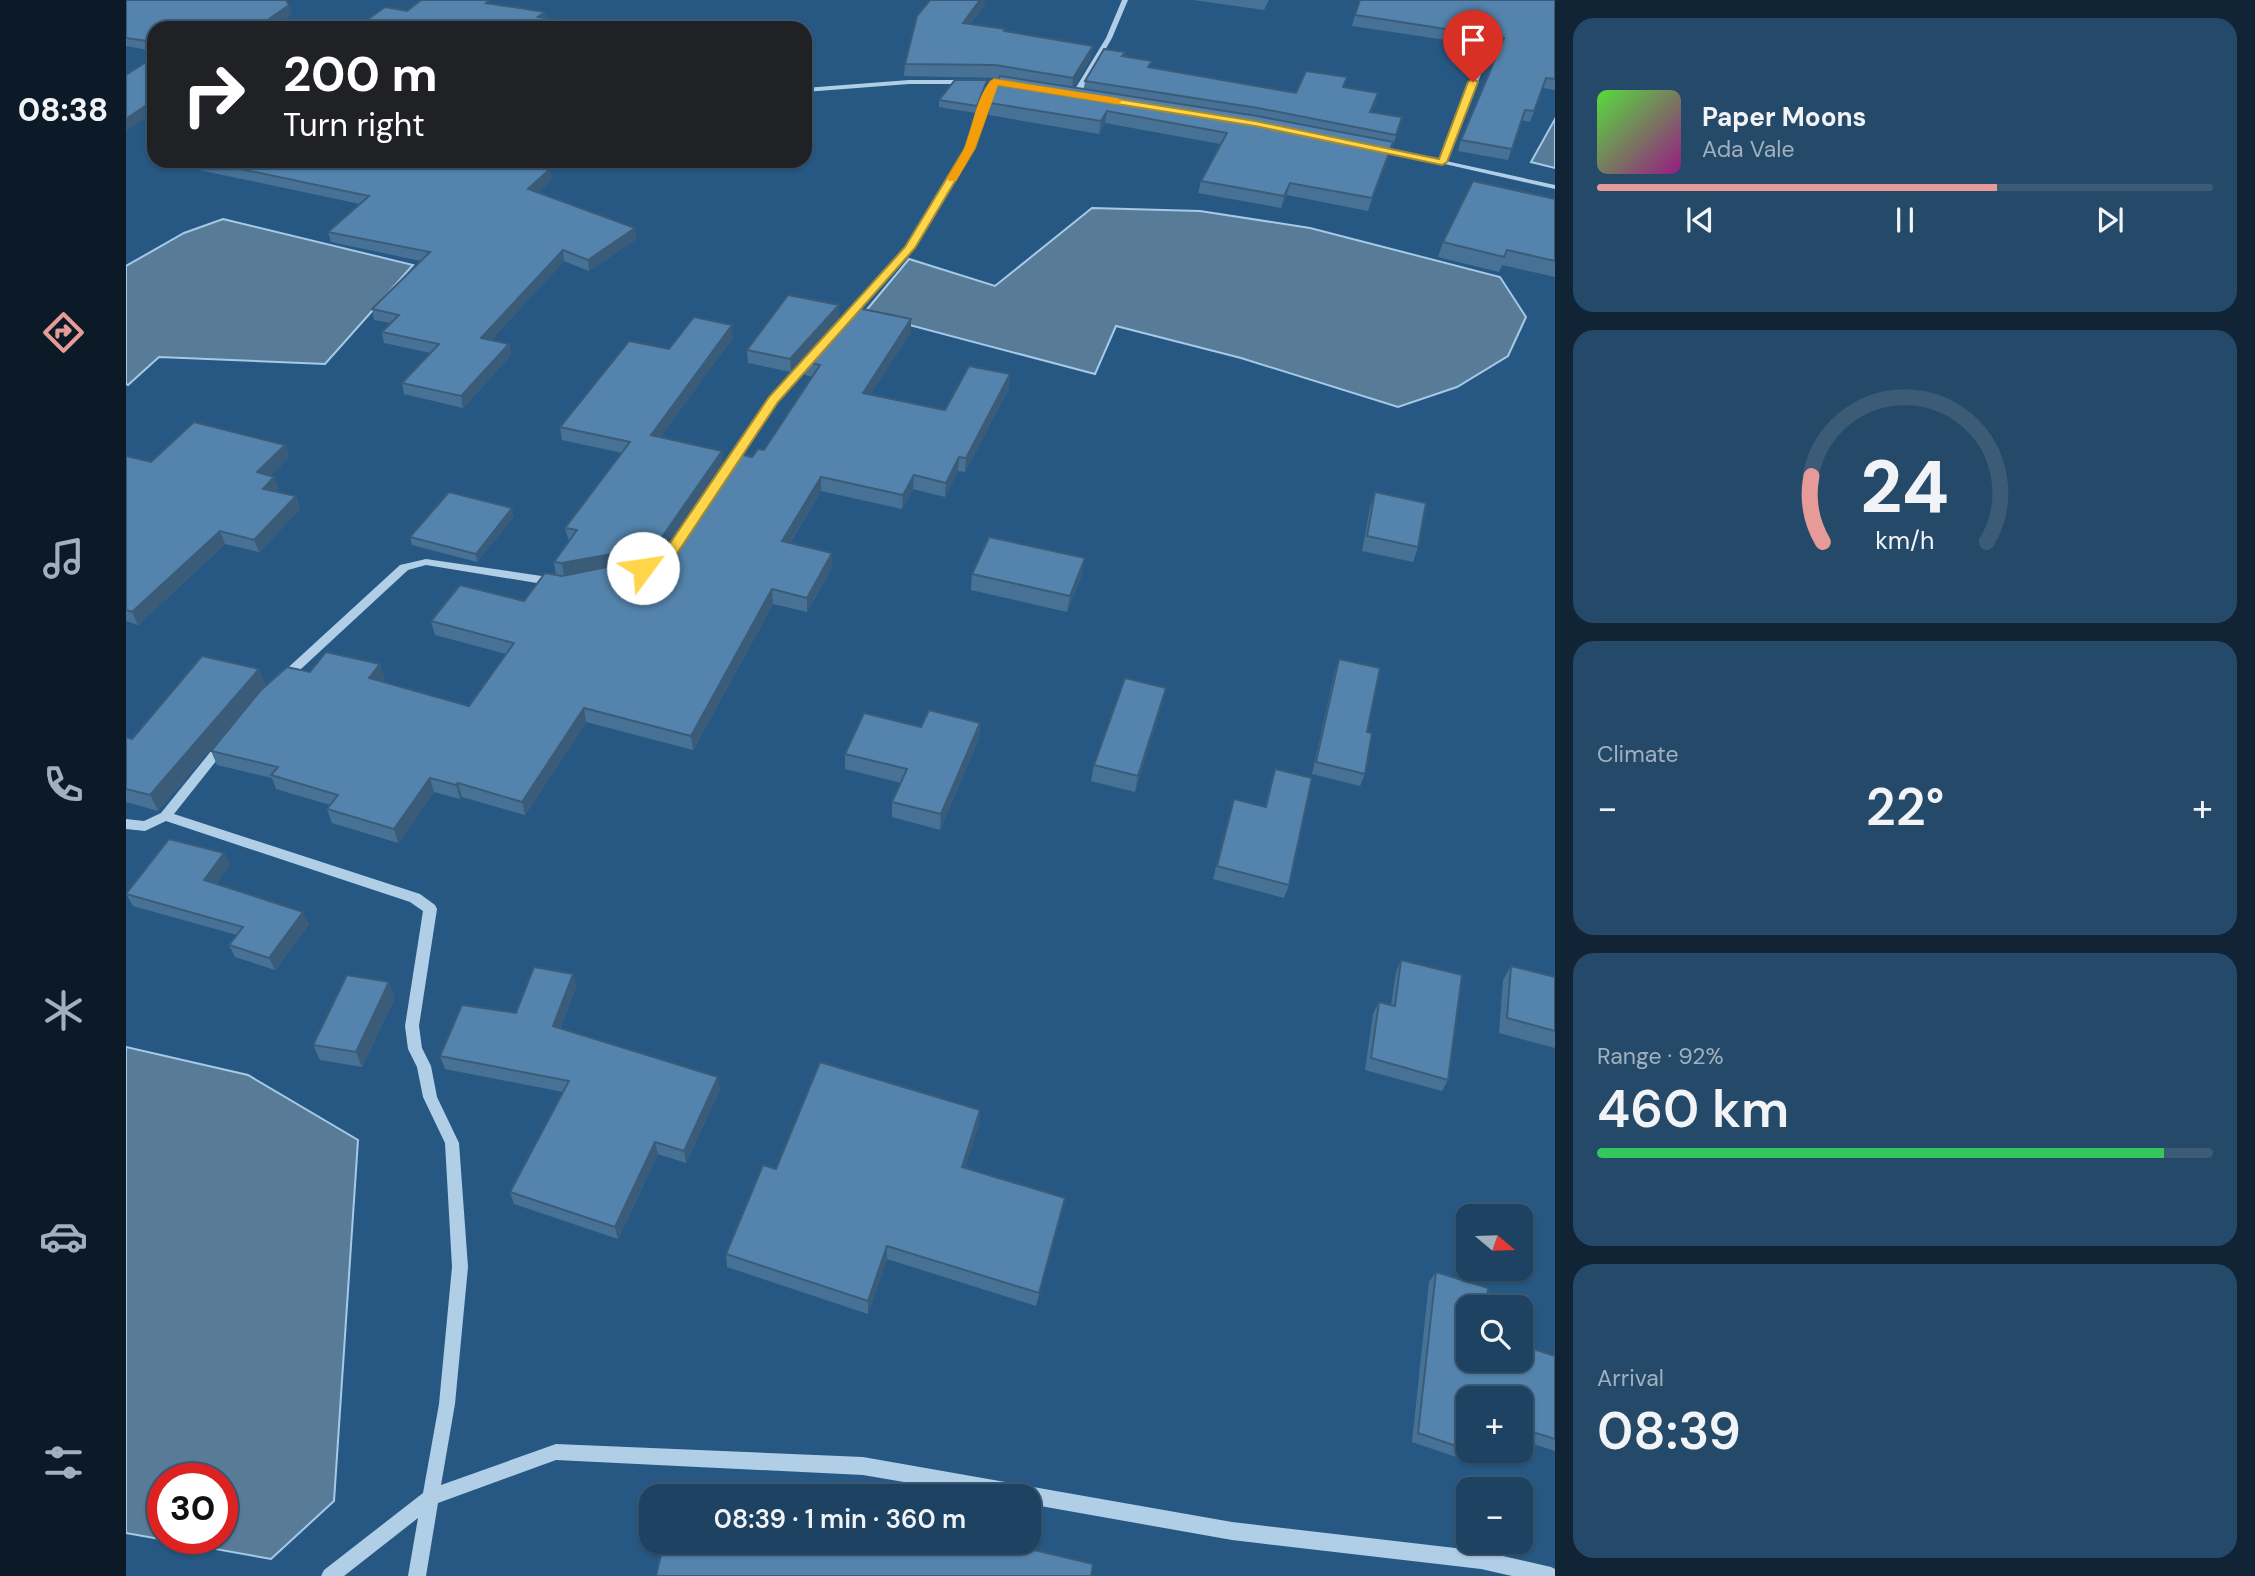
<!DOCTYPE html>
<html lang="en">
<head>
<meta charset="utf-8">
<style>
	:root { --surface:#1d4262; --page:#254968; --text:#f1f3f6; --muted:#a0b0be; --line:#3b5b77; --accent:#e69b98 }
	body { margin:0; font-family:"DM Sans",sans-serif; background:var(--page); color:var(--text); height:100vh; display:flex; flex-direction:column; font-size:26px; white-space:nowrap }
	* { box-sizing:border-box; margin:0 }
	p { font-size:23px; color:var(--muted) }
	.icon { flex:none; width:38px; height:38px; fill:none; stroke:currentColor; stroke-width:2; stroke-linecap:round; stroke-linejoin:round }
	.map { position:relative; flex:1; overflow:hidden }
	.sheet { display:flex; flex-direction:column; gap:18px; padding:18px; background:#102436; width:700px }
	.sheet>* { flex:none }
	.banner { position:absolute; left:21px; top:21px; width:665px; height:147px; border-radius:21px; box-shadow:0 2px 5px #0004,0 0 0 2px var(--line); background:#202124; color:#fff; overflow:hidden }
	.needle { width:46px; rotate:109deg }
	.controls { position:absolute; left:1330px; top:1204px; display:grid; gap:14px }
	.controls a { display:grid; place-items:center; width:77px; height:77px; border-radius:14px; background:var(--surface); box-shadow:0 2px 5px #0004,0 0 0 2px var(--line); font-size:35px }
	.speed { position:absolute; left:21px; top:1463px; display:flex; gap:14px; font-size:35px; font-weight:700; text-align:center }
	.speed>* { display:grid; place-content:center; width:91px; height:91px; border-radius:50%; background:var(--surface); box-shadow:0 2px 5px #0004,0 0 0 2px var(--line); line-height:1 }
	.speed .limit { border:10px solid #d22; background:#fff; color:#111 }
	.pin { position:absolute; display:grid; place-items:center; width:60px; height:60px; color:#fff; margin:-72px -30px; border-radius:50% 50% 50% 0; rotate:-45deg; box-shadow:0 0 7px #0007 }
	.pin .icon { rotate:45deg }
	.me { position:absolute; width:77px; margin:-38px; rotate:59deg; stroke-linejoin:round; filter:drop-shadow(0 0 5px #0008) }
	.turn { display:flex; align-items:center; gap:24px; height:147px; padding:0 21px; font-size:32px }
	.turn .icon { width:91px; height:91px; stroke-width:2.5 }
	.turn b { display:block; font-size:49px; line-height:60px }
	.big { font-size:52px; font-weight:600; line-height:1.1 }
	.sheet .widget { flex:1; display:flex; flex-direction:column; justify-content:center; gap:10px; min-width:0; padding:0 24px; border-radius:21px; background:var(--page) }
	.sheet .dial { align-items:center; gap:0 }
	.dial svg { height:182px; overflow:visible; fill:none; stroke:var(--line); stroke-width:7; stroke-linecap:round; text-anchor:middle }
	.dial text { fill:var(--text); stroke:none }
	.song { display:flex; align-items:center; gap:21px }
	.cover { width:84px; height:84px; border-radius:10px; background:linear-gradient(135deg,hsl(110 70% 55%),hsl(310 70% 35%)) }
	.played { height:7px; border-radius:4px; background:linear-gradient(90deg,var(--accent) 65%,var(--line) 65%) }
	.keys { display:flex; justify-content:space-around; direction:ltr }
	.heat { display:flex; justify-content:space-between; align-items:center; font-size:38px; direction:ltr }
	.charge { height:10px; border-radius:5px; background:linear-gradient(90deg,#34c759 92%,var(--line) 0) }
	.trip { position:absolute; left:513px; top:1484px; width:402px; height:70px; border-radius:21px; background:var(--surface); box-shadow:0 2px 5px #0004,0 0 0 2px var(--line); font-weight:600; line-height:70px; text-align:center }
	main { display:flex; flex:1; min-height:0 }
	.dock { display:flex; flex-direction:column; width:126px; justify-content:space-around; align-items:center; background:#0c1a27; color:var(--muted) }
	.dock .icon { width:49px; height:49px }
	.dock .active { color:var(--accent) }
	.dock b { font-size:32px; color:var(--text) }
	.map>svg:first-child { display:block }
	.water { fill:#587b98; stroke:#a5cae7; stroke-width:2; fill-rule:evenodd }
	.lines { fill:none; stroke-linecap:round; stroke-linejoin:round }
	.minor { fill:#b1cee7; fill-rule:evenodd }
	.wall { fill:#487295 }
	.shaded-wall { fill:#3b5c79 }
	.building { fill:#5484ad; stroke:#3b5c79; stroke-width:2 }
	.route { fill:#ffd54a; stroke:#a68a30; stroke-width:2 }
	.slow { fill:#f59e0b }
</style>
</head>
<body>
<main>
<nav class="dock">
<b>08:38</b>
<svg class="icon active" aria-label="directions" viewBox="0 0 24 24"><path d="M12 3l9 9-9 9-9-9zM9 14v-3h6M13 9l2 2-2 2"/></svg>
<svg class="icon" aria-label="music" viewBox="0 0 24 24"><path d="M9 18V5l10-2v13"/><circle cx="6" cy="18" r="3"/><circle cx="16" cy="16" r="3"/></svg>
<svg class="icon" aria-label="phone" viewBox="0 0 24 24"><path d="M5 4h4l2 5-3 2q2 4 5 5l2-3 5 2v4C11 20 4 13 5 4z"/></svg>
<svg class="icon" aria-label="climate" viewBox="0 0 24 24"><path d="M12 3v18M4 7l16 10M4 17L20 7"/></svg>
<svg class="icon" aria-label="car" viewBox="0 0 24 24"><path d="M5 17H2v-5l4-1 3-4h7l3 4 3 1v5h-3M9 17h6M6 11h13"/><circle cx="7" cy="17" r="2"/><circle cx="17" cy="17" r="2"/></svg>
<svg class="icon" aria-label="filters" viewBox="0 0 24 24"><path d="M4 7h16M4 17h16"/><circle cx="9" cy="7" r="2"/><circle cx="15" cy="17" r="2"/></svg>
</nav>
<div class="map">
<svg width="1429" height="1576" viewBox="0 0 1429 1576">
	<rect width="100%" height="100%" fill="#275883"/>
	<g class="water">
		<path d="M1429,119V168L1405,162Z"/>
		<path d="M966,208L1074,211L1184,228L1374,277L1400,317L1382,356L1331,387L1272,407L1115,358L990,326L969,374L738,313L783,259L869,286Z"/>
		<path d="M97,219L287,265L199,364L33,357L2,385L0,384V266L58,233Z"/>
		<path d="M0,1047L122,1075L232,1140L208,1501L145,1559L0,1533ZM37,1479H96V1538H37Z"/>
	</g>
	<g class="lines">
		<g class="minor">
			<path d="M996,0H1002L986,38L954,94L947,96L946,94L980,38Z"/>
			<path d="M1358,55L1362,57L1320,161L1429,185V189L1244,147L1248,145L1313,159L1354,57Z"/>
			<path d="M783,80H844L848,82L844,84H783L679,92V88Z"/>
			<path d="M865,80L872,82L848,148L788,248L723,321H717V317L781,247L840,148Z"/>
			<path d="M689,351L694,354L692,356L651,402L606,469H598L597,467L645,398L686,352Z"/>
			<path d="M300,559L429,578L434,582L429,586L300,565L282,570L162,681H154L152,678L154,675L274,565Z"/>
			<path d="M98,739L104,743L102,746L48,814L294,894L309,905L311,909L293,1026L296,1048L305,1066L311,1097L333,1143L342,1267L329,1404L315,1485L430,1444L737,1457L1106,1522L1355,1551L1425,1567L1429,1569V1576H1386L1355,1569L1106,1540L903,1504V1496H860L737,1475L430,1460L312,1503L300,1576H282L292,1518L218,1576H195L198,1570L297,1493L313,1404L326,1267L319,1143L297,1097L291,1067L282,1049L279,1026L297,911L284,902L40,821L19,831L0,829V819L18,821L35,813L94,740Z"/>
		</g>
	</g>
	<g class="wall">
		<path d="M0,0L166,14L146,28H28V51L0,46Z"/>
		<path d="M804,0H859V4L844,24L879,31L965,58L947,88L958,89L959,81L998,56L1025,68L1170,93L1218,87L1252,93L1246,112L1276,117L1273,129L1242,211L1161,195L1155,208L1072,193L1075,181L1094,144L979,123L973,134L863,115L864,103L873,78L778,76L779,64Z"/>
		<path d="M1067,0H1143L1138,10Z"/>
		<path d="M1429,0V90L1417,88L1404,122L1395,120L1382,160L1332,151L1335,140L1374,48L1226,26L1229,15Z"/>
		<path d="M861,80L860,87L850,113L813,107V100Z"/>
		<path d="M70,161H387L426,178L411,193L510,239L463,271L438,261L365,340L383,344L385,355L337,408L278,394L276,383L305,353L258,343L256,332L265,323L248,320L246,309L295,261L205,242L202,232L234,204L73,170Z"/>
		<path d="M1429,199V277L1376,265L1373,272L1312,257L1317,242Z"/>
		<path d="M713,318L665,372L622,363L621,350Z"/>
		<path d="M785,319V332L744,394L819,410L883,388L839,472L832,471L819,497L787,489L776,509L695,491L664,543L706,567L681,612L647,604L567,750L460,722L399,815L336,797L334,799L308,792L272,843L206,823L201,809L204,805L150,789L146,778L91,765L85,751L184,672L254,664L258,678L256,682L343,706L380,654L309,635L305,621L398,601L430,575L428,562L443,541L439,528L496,453L436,440L434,427L543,349L607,338L534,437L597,464L537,551L545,548L626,457L638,450L686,377L679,375V361Z"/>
		<path d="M159,445L163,457L144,476L148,477L152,489L150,492L170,496L174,509L133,552L99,544L12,625L0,621V456L25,462Z"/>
		<path d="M1249,492L1292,547L1287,562L1236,551L1244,508Z"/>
		<path d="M388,516L351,562L286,545L284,537Z"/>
		<path d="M846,574H956L941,612L845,590Z"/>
		<path d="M1213,659L1241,732L1239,774L1234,786L1186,774L1209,671Z"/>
		<path d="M133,669L139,685L32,811L0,802V737L6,739Z"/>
		<path d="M1040,688L1036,703L1009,792L965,781L968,765Z"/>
		<path d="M854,723L853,738L814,830L766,817V802L775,783L719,769V754L795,727Z"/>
		<path d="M1149,769L1163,885L1158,898L1087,879L1104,812L1139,807Z"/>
		<path d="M98,853L104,865L90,884L183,924L149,970L109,957L103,945L111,935L7,906L0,894Z"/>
		<path d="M1275,960L1322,1080L1316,1091L1239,1070L1247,1014L1253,1002L1265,1005L1270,972Z"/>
		<path d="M1385,966L1429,977V1048L1373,1033L1377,980Z"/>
		<path d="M447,974L450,987L434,1029L594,1089L560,1163L532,1154L492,1239L388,1204L384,1192L437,1092L319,1069L314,1056L390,1013Z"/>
		<path d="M269,997L236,1067L194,1060L187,1045Z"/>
		<path d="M854,1110L853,1124L839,1167L939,1198L910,1306L761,1259L742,1314L601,1267L600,1254L650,1169Z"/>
		<path d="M1310,1272L1342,1360L1429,1356V1451L1395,1440V1398H1342V1451H1350L1342,1461L1286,1442L1303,1282Z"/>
	</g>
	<g class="shaded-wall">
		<path d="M854,0H859V4L836,34L837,23Z"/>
		<path d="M163,5L166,14L146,28H130Z"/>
		<path d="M419,12L421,21L412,17Z"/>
		<path d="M967,46L965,58L946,90L947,78Z"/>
		<path d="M861,80L860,87L850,113L851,106Z"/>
		<path d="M1252,93L1250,104L1241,123L1244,112Z"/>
		<path d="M28,100V112L0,131V119Z"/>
		<path d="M981,111L979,123L973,134L975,121Z"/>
		<path d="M1267,142L1263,155L1242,211L1246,198Z"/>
		<path d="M425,168L426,178L404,200L402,189Z"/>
		<path d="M1164,183L1161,195L1155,208L1158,196Z"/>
		<path d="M509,228L510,239L463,271L462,260Z"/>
		<path d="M437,250L438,261L357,349L355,338Z"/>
		<path d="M713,305V318L665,372L664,359Z"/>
		<path d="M785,319V332L737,406V393Z"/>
		<path d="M606,325L607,338L526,448L525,435Z"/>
		<path d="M383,344L385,355L337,408L335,396Z"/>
		<path d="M884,374L883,388L839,472L840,458Z"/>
		<path d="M159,445L163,457L135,485L131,472Z"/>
		<path d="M596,451L597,464L535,554L514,562L438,576L436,563Z"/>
		<path d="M833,457L832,471L819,497L820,483Z"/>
		<path d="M788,475L787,489L776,509L777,495Z"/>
		<path d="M148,477L152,489L141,501L137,489Z"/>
		<path d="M695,477V491L656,555V541Z"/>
		<path d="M170,496L174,509L133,552L128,540Z"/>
		<path d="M386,508L388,516L351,562L350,554Z"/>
		<path d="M94,531L99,544L12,625L6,612Z"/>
		<path d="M706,553V567L681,612V598Z"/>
		<path d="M959,558L956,574L941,612L944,596Z"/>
		<path d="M646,589L647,604L567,750L565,736Z"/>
		<path d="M254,664L258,678L248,692L243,678Z"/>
		<path d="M133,669L139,685L32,811L24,795Z"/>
		<path d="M1040,688L1036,703L1009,792L1012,776Z"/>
		<path d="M458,708L460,722L399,815L396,802Z"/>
		<path d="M854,723L853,738L814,830L815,814Z"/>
		<path d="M304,778L308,792L272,843L268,829Z"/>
		<path d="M332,783L336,797L334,799L330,785Z"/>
		<path d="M98,853L104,865L84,893L78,880Z"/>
		<path d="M177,912L183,924L149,970L143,958Z"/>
		<path d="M447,974L450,987L430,1039L427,1026Z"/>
		<path d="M263,982L269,997L236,1067L230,1052Z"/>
		<path d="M592,1077L594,1089L560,1163L558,1151Z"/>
		<path d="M854,1110L853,1124L835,1180L836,1167Z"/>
		<path d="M529,1142L532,1154L492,1239L489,1227Z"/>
		<path d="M761,1246V1259L742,1314V1301Z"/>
	</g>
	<g class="building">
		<path d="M0,0H160L163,5L130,28H28V42L0,38Z"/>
		<path d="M295,0H363L360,3L419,12L412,17L481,28H230L259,7L281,11Z"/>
		<path d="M804,0H854L837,23L879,29L878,31L967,46L947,78L869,65L779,64L791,16Z"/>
		<path d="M1234,0H1429V79L1420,78L1408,111L1399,110L1386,149L1335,140L1378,38L1229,15Z"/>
		<path d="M978,49L999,52L996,56L1026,61L1022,67L1170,93L1180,71L1221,77L1217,87L1252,93L1244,112L1276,117L1270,135L1132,108L959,81Z"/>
		<path d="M28,57V100L0,119V75Z"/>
		<path d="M874,76L1131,116L1267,142L1246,198L1164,183L1158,196L1075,181L1101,133L981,111L975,121L864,103Z"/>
		<path d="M829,80H861L851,106L813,100Z"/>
		<path d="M77,161H387L425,168L402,189L509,228L462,260L437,250L355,338L383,344L335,396L276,383L313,344L256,332L273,315L246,309L304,252L202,232L243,196Z"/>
		<path d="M1347,181L1429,199V261L1381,250L1378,257L1317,242Z"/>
		<path d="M662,295L713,305L664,359L621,350Z"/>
		<path d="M727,307L785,319L737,393L819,410L843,366L884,374L840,458L833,457L820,483L788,475L777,495L695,477L656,541L706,553L681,598L646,589L565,736L458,708L396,802L332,783L330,785L304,778L268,829L201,809L212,795L145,775L152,767L85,751L134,691L161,667L184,672L200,652L254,664L243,678L343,706L388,643L305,621L334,585L398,601L419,573L436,576L516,560L545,548L610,453L626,457L632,449L638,450L694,365L679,361Z"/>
		<path d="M568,317L606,325L525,435L596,451L534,540L513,549L436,563L428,562L451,530L439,528L504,442L434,427L503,341L543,349Z"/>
		<path d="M68,422L159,445L131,472L148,477L137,489L170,496L128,540L94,531L6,612L0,610V456L25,462Z"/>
		<path d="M323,492L386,508L350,554L284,537Z"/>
		<path d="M1249,492L1300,503L1292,547L1241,536Z"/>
		<path d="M863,537L959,558L944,596L846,574Z"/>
		<path d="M76,656L133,669L24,795L0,789V737L6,739Z"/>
		<path d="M1213,659L1254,668L1241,732L1246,733L1239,774L1190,762Z"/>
		<path d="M999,678L1040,688L1012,776L968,765Z"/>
		<path d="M803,710L854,723L815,814L766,802L781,769L719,754L738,713L795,727Z"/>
		<path d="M1149,769L1186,778L1163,885L1091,866L1108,799L1140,807Z"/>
		<path d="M43,839L98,853L78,880L177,912L143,958L103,945L117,927L0,894Z"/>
		<path d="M1275,960L1336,975L1322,1080L1245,1058L1253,1002L1269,1006Z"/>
		<path d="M1385,966L1429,977V1031L1381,1018Z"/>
		<path d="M408,967L447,974L427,1026L592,1077L558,1151L529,1142L489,1227L384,1192L443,1081L314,1056L336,1005L390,1013Z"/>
		<path d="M221,975L263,982L230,1052L187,1045Z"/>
		<path d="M694,1062L854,1110L836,1167L939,1198L913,1293L761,1246L742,1301L600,1254L637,1165L650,1169Z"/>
		<path d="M1310,1272L1362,1288L1361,1307H1342V1360H1395V1345L1429,1356V1439L1395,1428V1398H1342V1450L1292,1433Z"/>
		<path d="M538,1542H850L861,1544V1542H874L967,1564L965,1576H530Z"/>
	</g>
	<path class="route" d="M868,79L1129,121L1313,159L1342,82L1347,79L1352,82L1321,162L1316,165L1129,126L871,85L849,148L789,248L652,402L546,561L522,571H512V565L536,555L643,397L779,247L839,148L853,104L864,82Z"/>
	<path class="slow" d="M868,79L991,98L996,101L991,104L872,85L849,148L830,181H823L821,178C827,169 833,159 838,149C846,132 852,88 868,79Z"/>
</svg>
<div class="controls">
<a><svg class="needle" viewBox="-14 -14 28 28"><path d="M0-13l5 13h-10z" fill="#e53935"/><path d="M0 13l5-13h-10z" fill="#a0b0be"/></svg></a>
<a><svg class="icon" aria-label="search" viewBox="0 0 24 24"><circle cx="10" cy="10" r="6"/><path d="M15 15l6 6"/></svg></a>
<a>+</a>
<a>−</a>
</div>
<div class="speed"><div class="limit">30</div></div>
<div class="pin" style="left:1347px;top:82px;background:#d93025"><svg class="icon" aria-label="arrive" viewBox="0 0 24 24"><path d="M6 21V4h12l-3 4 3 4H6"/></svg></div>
<svg class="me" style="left:517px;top:568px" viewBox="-20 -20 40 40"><circle r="19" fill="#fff"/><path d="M0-13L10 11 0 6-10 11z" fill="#ffd54a"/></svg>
<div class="trip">08:39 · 1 min · 360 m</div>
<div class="banner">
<div class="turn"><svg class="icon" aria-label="right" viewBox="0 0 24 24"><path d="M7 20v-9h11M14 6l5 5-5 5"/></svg><div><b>200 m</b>Turn right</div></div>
</div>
</div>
<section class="sheet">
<div class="widget">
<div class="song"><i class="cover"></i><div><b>Paper Moons</b><p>Ada Vale</p></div></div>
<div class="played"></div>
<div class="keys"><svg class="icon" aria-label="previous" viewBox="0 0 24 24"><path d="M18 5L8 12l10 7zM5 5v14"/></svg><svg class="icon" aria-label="pause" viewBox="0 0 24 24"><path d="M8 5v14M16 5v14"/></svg><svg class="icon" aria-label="next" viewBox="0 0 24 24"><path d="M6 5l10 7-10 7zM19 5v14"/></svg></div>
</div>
<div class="widget dial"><svg viewBox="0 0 100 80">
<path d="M14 69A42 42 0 1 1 86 69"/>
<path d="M14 69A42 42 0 0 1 9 40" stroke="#e69b98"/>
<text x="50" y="56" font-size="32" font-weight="700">24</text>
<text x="50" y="72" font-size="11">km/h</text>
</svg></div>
<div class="widget"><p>Climate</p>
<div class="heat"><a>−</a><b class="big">22°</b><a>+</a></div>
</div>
<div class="widget"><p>Range · 92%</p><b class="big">460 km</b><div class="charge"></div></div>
<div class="widget"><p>Arrival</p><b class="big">08:39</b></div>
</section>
</main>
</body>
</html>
